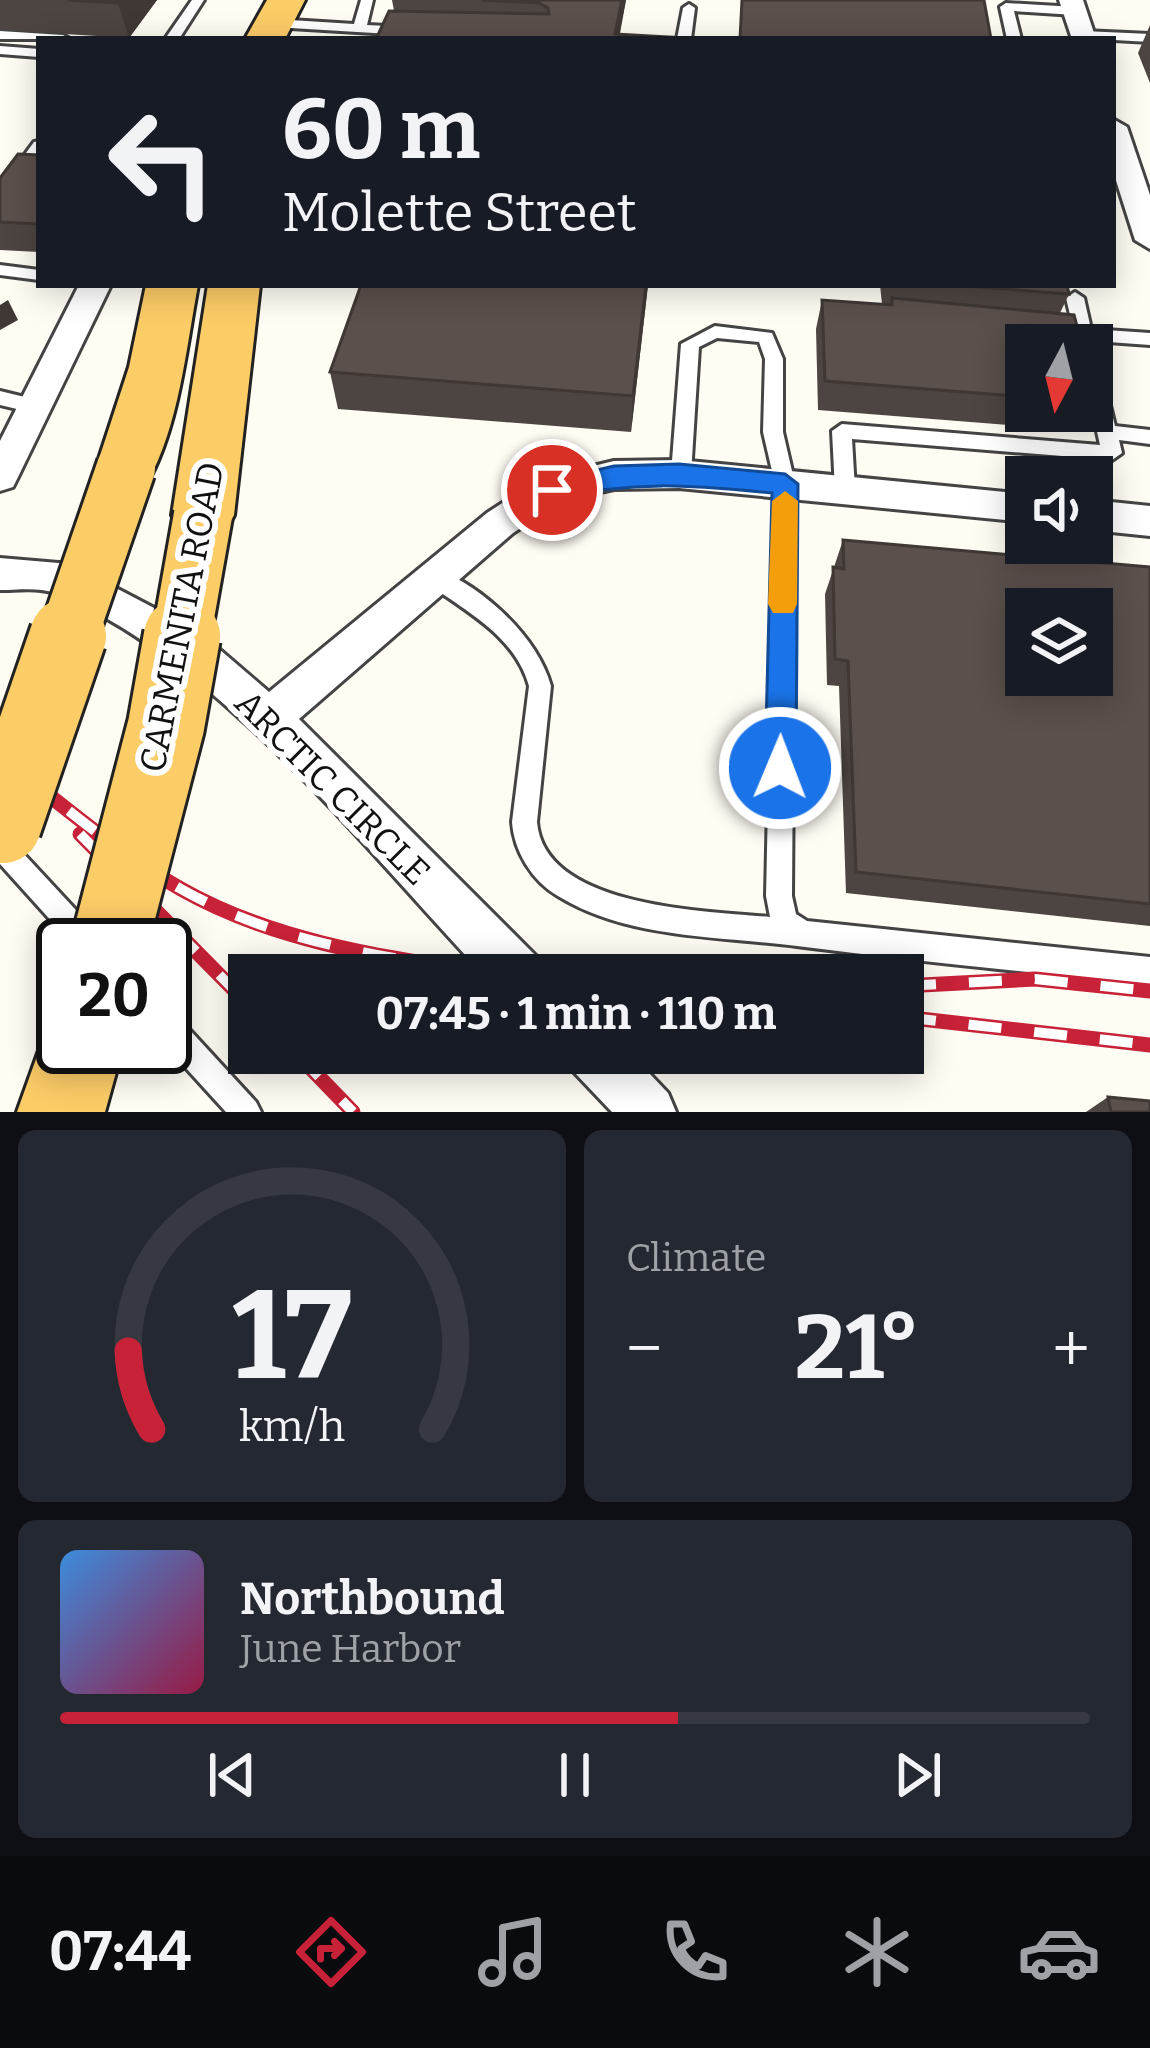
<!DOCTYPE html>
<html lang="en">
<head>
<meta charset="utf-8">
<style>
	:root { --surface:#171b24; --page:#242831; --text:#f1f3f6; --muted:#9ea1a6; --line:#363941; --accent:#c72237 }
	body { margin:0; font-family:Bitter,serif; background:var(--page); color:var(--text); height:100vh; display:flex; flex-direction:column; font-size:45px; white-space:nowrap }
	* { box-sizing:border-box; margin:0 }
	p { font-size:39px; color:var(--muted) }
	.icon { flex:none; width:66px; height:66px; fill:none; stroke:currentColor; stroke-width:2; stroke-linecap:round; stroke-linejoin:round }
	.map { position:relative; height:1112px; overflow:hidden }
	.side { display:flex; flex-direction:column; gap:18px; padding:18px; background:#0d0f14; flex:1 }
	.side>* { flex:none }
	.banner { position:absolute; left:36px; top:36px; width:1080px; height:252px; border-radius:0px; box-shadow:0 6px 30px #0003; background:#171b24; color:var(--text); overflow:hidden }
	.needle { width:78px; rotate:187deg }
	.controls { position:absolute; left:1005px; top:324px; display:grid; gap:24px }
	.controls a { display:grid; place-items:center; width:108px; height:108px; border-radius:0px; background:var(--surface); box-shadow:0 6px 30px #0003; font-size:60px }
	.speed { position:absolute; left:36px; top:918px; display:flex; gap:24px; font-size:60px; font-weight:700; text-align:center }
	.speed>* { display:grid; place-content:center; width:156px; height:156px; border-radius:50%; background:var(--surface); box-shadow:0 6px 30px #0003; line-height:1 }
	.speed .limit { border:6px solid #111; border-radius:18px; background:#fff; color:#111 }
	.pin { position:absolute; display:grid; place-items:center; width:102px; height:102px; color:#fff; margin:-51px; border:6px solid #fff; border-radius:50%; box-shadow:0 3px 12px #0007 }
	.me { position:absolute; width:132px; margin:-66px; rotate:1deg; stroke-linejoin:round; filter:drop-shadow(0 0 9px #0008) }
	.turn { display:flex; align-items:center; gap:42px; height:252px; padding:0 48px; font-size:54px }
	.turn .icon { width:156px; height:156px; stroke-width:2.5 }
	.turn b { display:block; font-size:84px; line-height:102px }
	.big { font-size:90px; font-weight:700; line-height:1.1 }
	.side .tile { flex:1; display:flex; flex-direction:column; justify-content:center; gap:18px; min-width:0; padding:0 42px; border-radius:18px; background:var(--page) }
	.side .dial { align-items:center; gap:0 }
	.dial svg { height:312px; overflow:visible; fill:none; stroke:var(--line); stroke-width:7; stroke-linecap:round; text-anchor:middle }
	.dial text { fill:var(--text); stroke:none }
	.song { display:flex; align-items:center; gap:36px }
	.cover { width:144px; height:144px; border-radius:18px; background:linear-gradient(135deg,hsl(210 70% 55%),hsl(340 70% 35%)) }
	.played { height:12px; border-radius:6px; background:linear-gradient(90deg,var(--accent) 60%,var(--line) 60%) }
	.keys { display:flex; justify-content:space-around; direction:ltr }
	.heat { display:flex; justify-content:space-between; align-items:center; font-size:66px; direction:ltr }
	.side .tiles { flex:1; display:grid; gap:18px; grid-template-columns:1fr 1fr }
	.tile:last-child { grid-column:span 2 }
	.trip { position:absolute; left:228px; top:954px; width:696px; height:120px; border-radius:0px; background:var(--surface); box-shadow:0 6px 30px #0003; font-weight:700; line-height:120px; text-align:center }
	.tab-bar { display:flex; height:192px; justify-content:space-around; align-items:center; background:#090b0e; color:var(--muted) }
	.tab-bar .icon { width:84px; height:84px }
	.tab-bar .on { color:var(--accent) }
	.tab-bar b { font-size:54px; color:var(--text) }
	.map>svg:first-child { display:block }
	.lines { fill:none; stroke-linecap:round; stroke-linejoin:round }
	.service-casing { stroke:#444; stroke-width:6 }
	.minor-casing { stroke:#444; stroke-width:6 }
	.primary-casing { stroke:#222; stroke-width:6 }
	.service { fill:#fff; fill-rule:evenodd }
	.minor { fill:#fff; fill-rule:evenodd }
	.primary { fill:#fccc67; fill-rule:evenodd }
	.rail-casing { stroke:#c72237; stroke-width:15 }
	.rail { stroke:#fff; stroke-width:10; stroke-dasharray:33; stroke-linecap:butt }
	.primary-bridge-far1-casing { stroke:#222; stroke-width:64; stroke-linecap:butt }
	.primary-bridge-casing { stroke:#222; stroke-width:82; stroke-linecap:butt }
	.primary-bridge-far1 { stroke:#fccc67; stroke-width:58 }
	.primary-bridge { stroke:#fccc67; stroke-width:76 }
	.wall { fill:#4d4541 }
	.shaded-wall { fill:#3f3835 }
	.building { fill:#5a504c; stroke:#3f3835; stroke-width:3; fill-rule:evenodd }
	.route { fill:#1a73e8; stroke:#114b97; stroke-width:3 }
	.slow { fill:#f59e0b }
	.labels { text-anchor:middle; stroke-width:12; stroke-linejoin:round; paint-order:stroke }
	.street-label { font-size:36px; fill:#111; stroke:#fff }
</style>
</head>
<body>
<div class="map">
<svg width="1150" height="1112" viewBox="0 0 1150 1112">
	<rect width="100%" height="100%" fill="#fffcf4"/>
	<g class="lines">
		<g class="service-casing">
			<g id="service">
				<path d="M192,0H204L179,39H165Z"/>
				<path d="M361,0H373L367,25L407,27L414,31L407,35L274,27L267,23L274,19L354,24Z"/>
				<path d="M1006,3L1075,7L1082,11L1075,15L1014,11L1021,39H1007L1000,7Z"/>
				<path d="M689,4L695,8L691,39H677L683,8Z"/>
				<path d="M0,31L63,35L70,39H0Z"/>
				<path d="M1083,31L1150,34V42L1078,38V32Z"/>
				<path d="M0,46L39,49V57L0,54Z"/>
				<path d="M39,141V156L6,202L0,204V188L34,142Z"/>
				<path d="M0,265L39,270V280L0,275Z"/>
				<path d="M1075,292L1084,298L1091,329L1150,333V345L1094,341L1092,348V345H1078L1076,339L1049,336V328L1073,327L1066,298Z"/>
				<path d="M715,326L772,333L783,359V432L795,484L792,896L796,914L807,921L1150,957V985C1032,972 913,961 797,946C718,936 628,939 558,896C532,881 514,851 512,822L529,686C515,636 467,612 427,583L424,577L427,571L435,568C483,587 537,636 551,686L537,822C544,908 706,911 770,917L766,896L775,484L763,432L765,359L759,342L717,338L699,347L691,474L681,481L671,474L681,344Z"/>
				<path d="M1092,363L1101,369L1115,426L1150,430V444L1119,440L1122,453L1112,460L852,439L855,490L845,498L835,490L832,431L842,424L1100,445L1092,409Z"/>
				<path d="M0,391L45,402L47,407L38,414L0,405Z"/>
				<path d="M0,834L9,838L100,936L104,945H73L0,864Z"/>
				<path d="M165,1010L175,1014L256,1102L261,1112H226L165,1045Z"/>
			</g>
		</g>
		<g class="minor-casing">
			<g id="minor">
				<path d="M1059,0H1083L1096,39H1072Z"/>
				<path d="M1113,119L1127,127L1150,195V249L1135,240L1113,171Z"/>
				<path d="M79,285H111L18,477L13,487L0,491V441Z"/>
				<path d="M679,460L1026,494V522L679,488L614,489L563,500L513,533L299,719L537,957L544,975H484C363,847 218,660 55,593C39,587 17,590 0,590V558L70,564L198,631L269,692L487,513L539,479L614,461Z"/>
				<path d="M1092,500L1150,506V536L1092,530Z"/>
				<path d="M567,1053H630L668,1093L676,1112H612L574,1072Z"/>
			</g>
		</g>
		<g class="primary-casing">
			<g id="primary">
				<path d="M267,0H305L285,39H245Z"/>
				<path d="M146,285H198C186,349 179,426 147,483L126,490L105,483L96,468L129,367Z"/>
				<path d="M208,285H260L234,515L225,532L203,538L181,532L172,515Z"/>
				<path d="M63,1012V1047H123L105,1112H17L51,1017Z"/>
			</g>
		</g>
		<use href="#service" class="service"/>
		<use href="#minor" class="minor"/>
		<use href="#primary" class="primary"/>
		<g class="rail-casing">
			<g id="rail">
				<path d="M17,770C70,811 122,856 181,889C278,944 391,958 499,975"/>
				<path d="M80,834L249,1005"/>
				<path d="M903,986L1035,979L1150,991"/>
				<path d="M903,1017L1150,1045"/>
				<path d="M296,1053L353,1112"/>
			</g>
		</g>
		<use href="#rail" class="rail"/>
		<g class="primary-bridge-far1-casing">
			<g id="primary-bridge-far1">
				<path d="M67,639L126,468"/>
				<path d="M181,639L203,515"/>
			</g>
		</g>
		<g class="primary-bridge-casing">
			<g id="primary-bridge">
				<path d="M3,825L68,636"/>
				<path d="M109,945L166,726L182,636"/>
			</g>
		</g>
		<use href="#primary-bridge-far1" class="primary-bridge-far1"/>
		<use href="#primary-bridge" class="primary-bridge"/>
	</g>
	<g class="wall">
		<path d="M0,0H157L129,38L0,30Z"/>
		<path d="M392,0H626L619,34L376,39L394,11Z"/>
		<path d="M1150,25V83L1138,53Z"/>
		<path d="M39,155V252L0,250V178Z"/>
		<path d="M361,285H648L631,432L338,409L330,372Z"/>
		<path d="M880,285H1067L1069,294L1060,313L1026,345V411H1092V380L1098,403L1084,431L818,410L816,329L822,300L882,304Z"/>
		<path d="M843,540L1150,567V926L846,893L839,686L827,685L825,594Z"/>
		<path d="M1108,1097L1150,1112H1086Z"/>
	</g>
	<g class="shaded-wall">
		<path d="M120,0H157L129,38L118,3Z"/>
		<path d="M622,0H626L619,39H615Z"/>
		<path d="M646,285H648L631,432L633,396Z"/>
		<path d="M8,300L18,320L0,330V305Z"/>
	</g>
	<g class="building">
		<path d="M68,0H120L118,3Z"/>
		<path d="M482,0H622L615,34L704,39H376L389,11L549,14L548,8L539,3Z"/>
		<path d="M742,0H984L991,39H740Z"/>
		<path d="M18,154L39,155V224L0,222V178Z"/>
		<path d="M361,285H646L633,396L330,372Z"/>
		<path d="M953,285H1067L1069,294Z"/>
		<path d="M892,298L1074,315L1082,345H1026V397L825,381L822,300L892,305Z"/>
		<path d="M1092,380L1098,403L1092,402Z"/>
		<path d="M843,540L1150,567V904L856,872L848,661L835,659L833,567L844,569ZM1026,609H1092V675H1026Z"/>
		<path d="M1108,1097L1150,1101V1112H1111Z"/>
	</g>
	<path class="route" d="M679,464L785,474L798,484L796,768L791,778L780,782L769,778L765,768L772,493C689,485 634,480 552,499L539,490L542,483L614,466Z"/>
	<path class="slow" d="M785,491L798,501L797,604L793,613H773L768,604L772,501Z"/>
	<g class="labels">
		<g class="street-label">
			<text transform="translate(181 617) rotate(-79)" y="13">CARMENITA ROAD</text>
			<text transform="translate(333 787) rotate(45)" y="13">ARCTIC CIRCLE</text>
		</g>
	</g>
</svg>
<div class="controls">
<a><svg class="needle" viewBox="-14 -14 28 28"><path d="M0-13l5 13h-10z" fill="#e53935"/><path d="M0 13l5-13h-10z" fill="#9ea1a6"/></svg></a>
<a><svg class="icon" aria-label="sound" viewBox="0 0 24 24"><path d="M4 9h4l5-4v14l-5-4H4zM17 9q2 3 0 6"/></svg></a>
<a><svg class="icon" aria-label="layers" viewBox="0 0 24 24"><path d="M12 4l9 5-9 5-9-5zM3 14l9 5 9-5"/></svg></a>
</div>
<div class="speed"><div class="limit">20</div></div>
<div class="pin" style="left:552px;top:490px;background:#d93025"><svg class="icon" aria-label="arrive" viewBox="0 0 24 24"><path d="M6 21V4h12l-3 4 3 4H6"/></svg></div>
<svg class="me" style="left:780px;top:768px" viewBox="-20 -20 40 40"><circle r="17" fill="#1a73e8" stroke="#fff" stroke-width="3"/><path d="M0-11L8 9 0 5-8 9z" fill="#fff"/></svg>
<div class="trip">07:45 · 1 min · 110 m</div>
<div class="banner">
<div class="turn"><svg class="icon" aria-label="left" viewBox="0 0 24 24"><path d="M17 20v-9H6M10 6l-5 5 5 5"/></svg><div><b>60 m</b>Molette Street</div></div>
</div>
</div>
<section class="side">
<div class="tiles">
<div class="tile dial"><svg viewBox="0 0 100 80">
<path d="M14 69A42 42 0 1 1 86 69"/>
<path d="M14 69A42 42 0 0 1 8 49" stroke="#c72237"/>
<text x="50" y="56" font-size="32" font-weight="700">17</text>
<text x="50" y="72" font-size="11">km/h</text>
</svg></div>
<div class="tile"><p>Climate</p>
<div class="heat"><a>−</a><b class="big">21°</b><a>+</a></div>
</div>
<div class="tile">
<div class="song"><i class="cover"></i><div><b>Northbound</b><p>June Harbor</p></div></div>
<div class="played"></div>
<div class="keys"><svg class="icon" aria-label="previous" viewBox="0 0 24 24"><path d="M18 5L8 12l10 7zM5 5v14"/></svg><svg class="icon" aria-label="pause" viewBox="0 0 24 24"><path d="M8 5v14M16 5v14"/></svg><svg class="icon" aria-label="next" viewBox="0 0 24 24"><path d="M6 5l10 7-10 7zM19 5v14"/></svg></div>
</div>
</div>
</section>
<nav class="tab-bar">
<b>07:44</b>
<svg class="icon on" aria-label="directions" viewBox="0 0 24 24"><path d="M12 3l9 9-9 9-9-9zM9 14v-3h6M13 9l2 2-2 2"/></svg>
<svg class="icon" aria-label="music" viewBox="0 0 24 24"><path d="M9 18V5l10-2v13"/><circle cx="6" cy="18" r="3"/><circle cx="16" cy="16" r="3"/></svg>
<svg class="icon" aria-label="phone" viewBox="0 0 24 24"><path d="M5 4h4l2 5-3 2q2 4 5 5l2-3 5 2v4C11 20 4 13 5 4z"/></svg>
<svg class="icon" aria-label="climate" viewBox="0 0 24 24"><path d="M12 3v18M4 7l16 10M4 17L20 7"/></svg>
<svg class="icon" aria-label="car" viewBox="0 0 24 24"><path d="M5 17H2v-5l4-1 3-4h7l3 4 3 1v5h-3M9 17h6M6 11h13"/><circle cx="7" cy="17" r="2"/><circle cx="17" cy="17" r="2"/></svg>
</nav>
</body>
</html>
